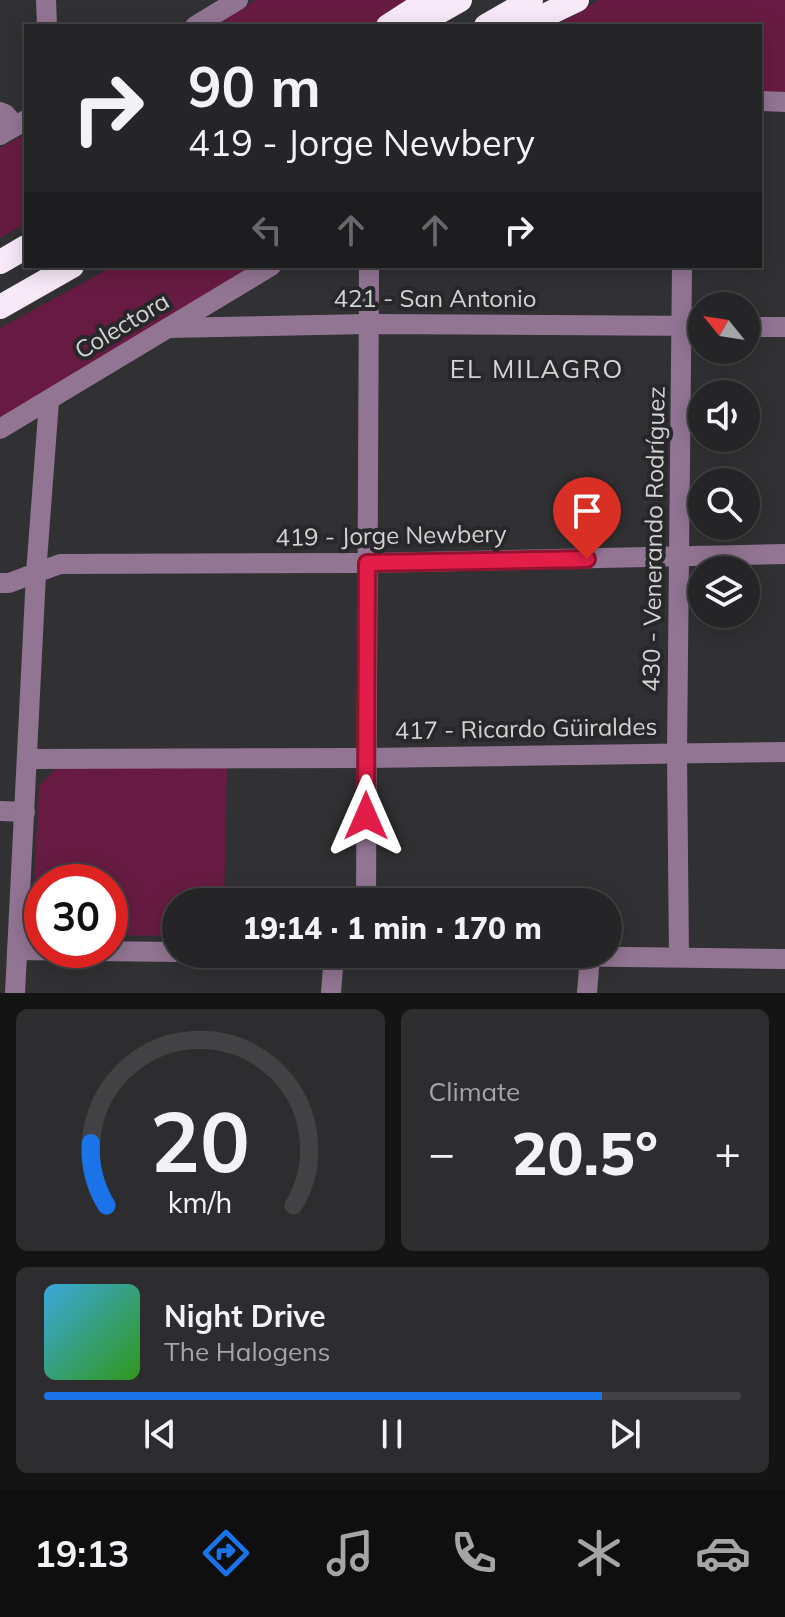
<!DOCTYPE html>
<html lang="en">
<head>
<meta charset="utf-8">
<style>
	:root { --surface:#252527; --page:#2d2d2f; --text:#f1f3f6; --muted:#a3a5a7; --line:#424244; --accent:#1a73e8 }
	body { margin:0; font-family:Mulish,sans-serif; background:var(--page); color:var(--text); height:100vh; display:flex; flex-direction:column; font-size:30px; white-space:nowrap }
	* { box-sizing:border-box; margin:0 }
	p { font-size:26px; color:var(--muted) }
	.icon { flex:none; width:44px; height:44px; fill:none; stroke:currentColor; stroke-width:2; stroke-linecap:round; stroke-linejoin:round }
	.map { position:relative; height:993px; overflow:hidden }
	.sheet { display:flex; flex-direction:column; gap:16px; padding:16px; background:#141415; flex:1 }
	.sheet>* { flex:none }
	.hud { position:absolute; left:24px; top:24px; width:738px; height:244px; border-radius:0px; box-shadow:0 4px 20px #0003,0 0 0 2px var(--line); background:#252527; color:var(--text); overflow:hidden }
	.needle { width:52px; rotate:300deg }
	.controls { position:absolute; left:688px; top:292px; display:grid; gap:16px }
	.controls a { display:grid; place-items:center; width:72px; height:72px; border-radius:50%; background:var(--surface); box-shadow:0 4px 20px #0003,0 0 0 2px var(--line); font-size:40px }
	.speed { position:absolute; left:24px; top:864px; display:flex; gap:16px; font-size:40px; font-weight:700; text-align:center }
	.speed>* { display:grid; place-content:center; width:104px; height:104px; border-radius:50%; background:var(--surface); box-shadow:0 4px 20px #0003,0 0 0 2px var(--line); line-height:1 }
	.speed .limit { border:12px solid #d22; background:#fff; color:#111 }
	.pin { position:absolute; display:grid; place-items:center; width:68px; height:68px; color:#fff; margin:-82px -34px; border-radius:50% 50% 50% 0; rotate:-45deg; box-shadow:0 0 8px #0007 }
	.pin .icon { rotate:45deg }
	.me { position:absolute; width:88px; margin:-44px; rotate:0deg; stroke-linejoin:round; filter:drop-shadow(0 0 6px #0008) }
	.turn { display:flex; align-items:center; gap:28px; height:168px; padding:0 32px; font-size:36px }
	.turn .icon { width:104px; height:104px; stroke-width:2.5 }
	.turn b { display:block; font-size:56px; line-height:68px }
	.lanes { display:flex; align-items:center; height:76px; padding:0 32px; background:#0003; justify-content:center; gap:40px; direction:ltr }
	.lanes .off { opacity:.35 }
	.big { font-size:60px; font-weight:800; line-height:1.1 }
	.sheet .widget { flex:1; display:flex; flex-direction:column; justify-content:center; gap:12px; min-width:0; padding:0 28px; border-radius:12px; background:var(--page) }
	.sheet .dial { align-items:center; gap:0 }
	.dial svg { height:208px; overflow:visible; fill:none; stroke:var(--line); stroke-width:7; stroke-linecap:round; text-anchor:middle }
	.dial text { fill:var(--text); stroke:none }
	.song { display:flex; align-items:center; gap:24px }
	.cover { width:96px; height:96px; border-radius:12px; background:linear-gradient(135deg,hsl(200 70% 55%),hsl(110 70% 35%)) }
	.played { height:8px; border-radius:4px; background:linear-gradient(90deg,var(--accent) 80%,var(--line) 80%) }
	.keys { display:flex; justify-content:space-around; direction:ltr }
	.heat { display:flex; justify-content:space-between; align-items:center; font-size:44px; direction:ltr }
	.sheet .tiles { flex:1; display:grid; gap:16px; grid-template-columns:1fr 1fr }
	.widget:last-child { grid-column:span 2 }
	.trip { position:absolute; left:162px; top:888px; width:460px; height:80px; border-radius:40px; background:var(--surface); box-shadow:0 4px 20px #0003,0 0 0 2px var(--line); font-weight:800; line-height:80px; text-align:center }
	.dock { display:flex; height:128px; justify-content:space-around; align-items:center; background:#0f0f10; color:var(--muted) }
	.dock .icon { width:56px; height:56px }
	.dock .current { color:var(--accent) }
	.dock b { font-size:36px; color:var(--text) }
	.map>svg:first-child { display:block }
	.green { fill:#681b42 }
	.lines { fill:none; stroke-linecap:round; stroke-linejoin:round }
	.minor { stroke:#927593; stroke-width:20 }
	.highway { stroke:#f8e9f8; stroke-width:24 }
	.route-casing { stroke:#92132f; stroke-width:20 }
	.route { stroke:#e11d48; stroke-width:14 }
	.labels { text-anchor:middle; stroke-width:8; stroke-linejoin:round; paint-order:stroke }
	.street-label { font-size:24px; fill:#d3d3d5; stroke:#28272a }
	.neighbourhood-label { font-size:26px; letter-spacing:2px; fill:#d3d3d5; stroke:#28272a }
</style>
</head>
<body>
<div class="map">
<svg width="785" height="993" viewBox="0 0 785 993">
	<rect width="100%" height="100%" fill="#313134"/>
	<g class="green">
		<path d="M256,0H420L374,26H211Z"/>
		<path d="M599,0H785V93L760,92V26H555Z"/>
		<path d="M26,133V223L0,238V148Z"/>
		<path d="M114,266H262L0,427V328Z"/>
		<path d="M58,767H227L224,902H176V936L110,935V882H42V932L32,923L39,785Z"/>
	</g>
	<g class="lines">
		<g class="minor">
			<path d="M46,0L47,26"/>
			<path d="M195,26L238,0"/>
			<path d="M760,101L785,102"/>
			<path d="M0,112L5,114L16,126"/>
			<path d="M0,135L26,120"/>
			<path d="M746,327H785"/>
			<path d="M169,328L369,324L702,326"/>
			<path d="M0,429L271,266"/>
			<path d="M0,583H9L60,564L367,563L785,554"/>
			<path d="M28,759L367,758L785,752"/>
			<path d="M0,811L25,812"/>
			<path d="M366,902L369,266"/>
			<path d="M17,950L176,952"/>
			<path d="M289,954H359"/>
			<path d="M383,954L785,959"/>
			<path d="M679,957L677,753L682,266"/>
			<path d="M15,993L36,574L49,401"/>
			<path d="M331,993L334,955"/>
			<path d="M587,993L590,956"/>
		</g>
		<g class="highway">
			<path d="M388,26L427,1"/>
			<path d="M414,26L460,0"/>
			<path d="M486,26L531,0"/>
			<path d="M523,26L577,0"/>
			<path d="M0,262L26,247"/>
			<path d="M0,307L72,266"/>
		</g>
	</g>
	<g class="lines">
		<g class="route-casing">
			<path id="route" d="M366,816L367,563L587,559"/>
		</g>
		<use href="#route" class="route"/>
	</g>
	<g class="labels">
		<g class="street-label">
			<text x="435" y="307">421 - San Antonio</text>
			<text transform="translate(122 326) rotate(-31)" y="8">Colectora</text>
			<text transform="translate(391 536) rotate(-1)" y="8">419 - Jorge Newbery</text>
			<text transform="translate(654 539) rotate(-89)" y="8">430 - Venerando Rodríguez</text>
			<text transform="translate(526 729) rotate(-1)" y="8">417 - Ricardo Güiraldes</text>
		</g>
		<g class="neighbourhood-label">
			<text x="537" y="378">EL MILAGRO</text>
		</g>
	</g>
</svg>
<div class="controls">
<a><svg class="needle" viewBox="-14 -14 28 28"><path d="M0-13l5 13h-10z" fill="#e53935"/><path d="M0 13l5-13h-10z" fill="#a3a5a7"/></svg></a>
<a><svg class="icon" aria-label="sound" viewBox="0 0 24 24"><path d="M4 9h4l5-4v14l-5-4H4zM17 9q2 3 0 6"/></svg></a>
<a><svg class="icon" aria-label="search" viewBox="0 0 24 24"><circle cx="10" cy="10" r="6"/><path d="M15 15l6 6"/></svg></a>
<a><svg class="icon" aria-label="layers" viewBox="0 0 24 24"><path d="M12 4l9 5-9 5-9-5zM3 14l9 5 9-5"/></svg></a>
</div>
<div class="speed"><div class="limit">30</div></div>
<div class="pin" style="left:587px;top:559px;background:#d93025"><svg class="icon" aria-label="arrive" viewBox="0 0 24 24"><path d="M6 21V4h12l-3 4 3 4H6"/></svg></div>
<svg class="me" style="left:366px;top:816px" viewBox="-20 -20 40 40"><path d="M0-17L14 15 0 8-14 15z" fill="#e11d48" stroke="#fff" stroke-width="4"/></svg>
<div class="trip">19:14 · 1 min · 170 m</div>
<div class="hud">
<div class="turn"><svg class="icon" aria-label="right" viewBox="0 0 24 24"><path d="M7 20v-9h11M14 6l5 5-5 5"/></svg><div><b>90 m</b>419 - Jorge Newbery</div></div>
<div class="lanes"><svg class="icon off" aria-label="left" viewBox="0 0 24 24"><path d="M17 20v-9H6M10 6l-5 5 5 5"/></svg><svg class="icon off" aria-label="ahead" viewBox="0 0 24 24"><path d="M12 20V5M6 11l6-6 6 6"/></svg><svg class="icon off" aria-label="ahead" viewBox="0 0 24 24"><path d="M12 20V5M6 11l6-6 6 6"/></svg><svg class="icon" aria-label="right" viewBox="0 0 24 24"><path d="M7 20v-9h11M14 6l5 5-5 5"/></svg></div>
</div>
</div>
<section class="sheet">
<div class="tiles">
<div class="widget dial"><svg viewBox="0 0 100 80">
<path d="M14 69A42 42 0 1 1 86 69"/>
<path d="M14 69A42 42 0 0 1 8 45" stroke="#1a73e8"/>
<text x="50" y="56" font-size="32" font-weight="700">20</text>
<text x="50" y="72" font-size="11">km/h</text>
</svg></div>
<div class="widget"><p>Climate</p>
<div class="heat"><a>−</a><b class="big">20.5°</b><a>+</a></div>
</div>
<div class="widget">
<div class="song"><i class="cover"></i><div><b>Night Drive</b><p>The Halogens</p></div></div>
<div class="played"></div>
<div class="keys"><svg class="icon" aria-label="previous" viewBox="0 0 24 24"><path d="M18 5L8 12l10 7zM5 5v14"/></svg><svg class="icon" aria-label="pause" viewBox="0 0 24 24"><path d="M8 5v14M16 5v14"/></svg><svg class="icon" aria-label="next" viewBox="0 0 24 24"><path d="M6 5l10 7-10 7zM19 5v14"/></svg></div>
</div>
</div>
</section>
<nav class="dock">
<b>19:13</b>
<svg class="icon current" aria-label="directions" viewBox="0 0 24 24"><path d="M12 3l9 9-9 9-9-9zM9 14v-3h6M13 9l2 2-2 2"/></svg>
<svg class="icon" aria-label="music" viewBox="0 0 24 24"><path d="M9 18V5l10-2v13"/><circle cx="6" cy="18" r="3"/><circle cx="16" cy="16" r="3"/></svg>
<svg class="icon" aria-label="phone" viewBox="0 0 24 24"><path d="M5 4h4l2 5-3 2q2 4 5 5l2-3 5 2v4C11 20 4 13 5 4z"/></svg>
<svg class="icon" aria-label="climate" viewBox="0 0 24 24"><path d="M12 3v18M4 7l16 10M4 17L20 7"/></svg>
<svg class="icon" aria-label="car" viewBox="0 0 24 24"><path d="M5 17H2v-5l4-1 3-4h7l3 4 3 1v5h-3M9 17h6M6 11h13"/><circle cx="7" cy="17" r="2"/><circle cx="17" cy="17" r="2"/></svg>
</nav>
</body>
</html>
